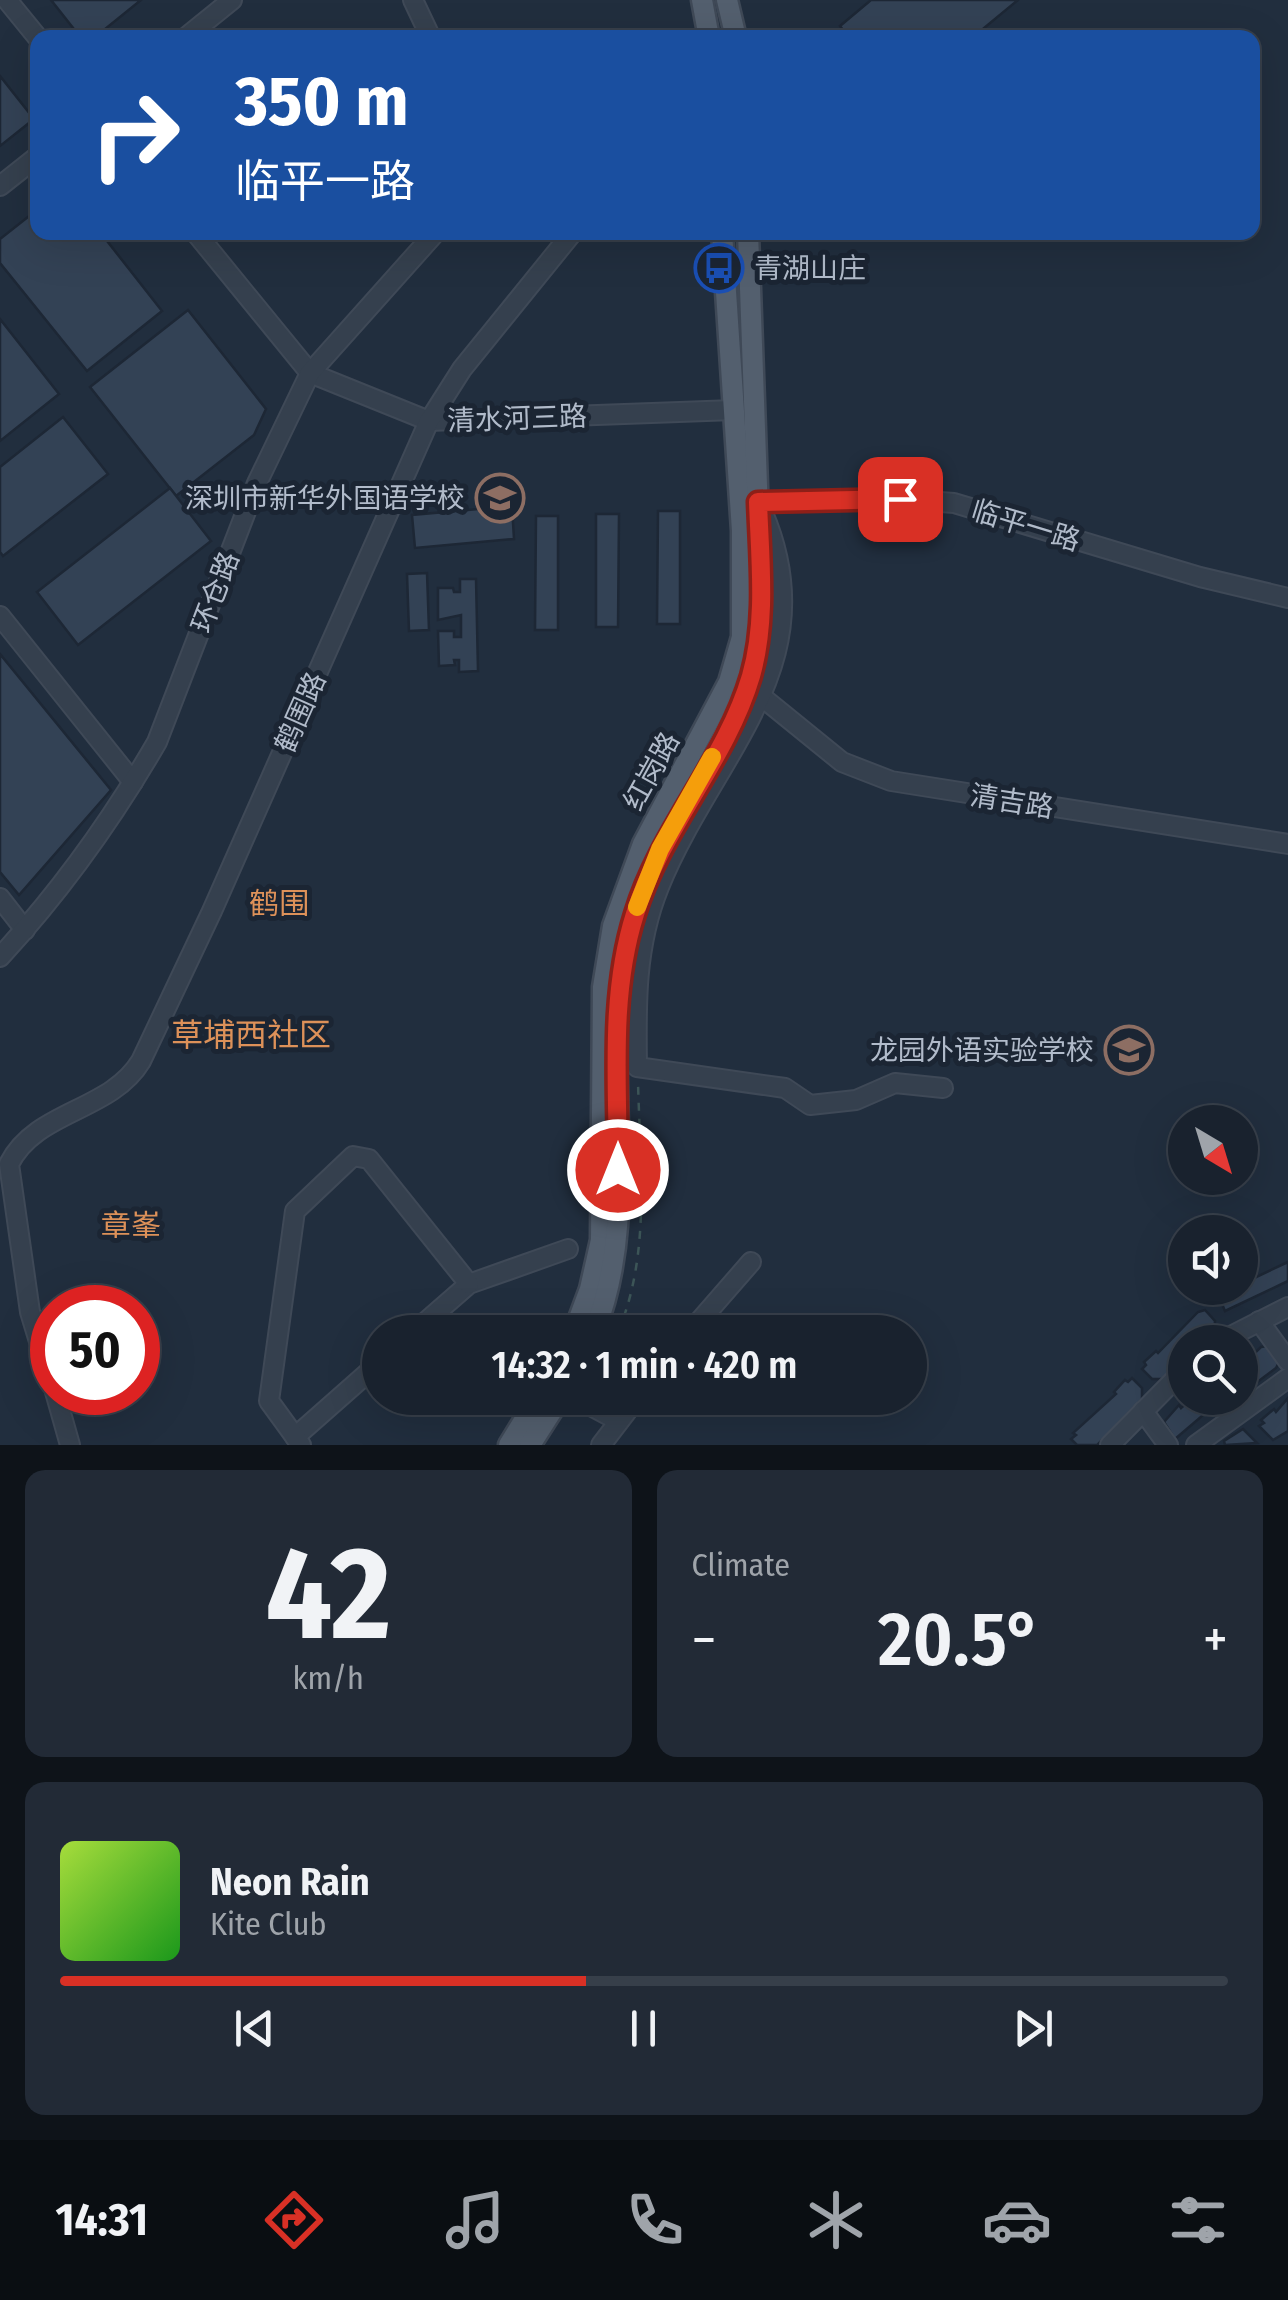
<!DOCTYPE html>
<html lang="en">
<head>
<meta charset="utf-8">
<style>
	:root { --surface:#19222e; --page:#222a36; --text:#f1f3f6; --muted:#9fa4aa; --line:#373f4a; --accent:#d93025 }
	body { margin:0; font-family:"Fira Sans Condensed","Noto Sans SC",sans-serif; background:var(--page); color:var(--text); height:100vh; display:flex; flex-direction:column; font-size:38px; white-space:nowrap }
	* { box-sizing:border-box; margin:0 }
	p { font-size:32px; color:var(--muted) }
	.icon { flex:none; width:55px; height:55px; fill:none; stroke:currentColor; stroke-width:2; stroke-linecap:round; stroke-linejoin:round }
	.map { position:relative; height:1445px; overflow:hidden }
	.details { display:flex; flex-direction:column; gap:25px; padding:25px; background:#0e1319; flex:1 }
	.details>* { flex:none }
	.top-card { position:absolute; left:30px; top:30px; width:1230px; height:210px; border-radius:20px; box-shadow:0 10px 40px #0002,0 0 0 2px var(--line); background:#1a4fa0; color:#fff; overflow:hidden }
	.needle { width:65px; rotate:142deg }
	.fabs { position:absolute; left:1168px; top:1105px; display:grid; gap:20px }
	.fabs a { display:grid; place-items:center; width:90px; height:90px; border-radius:50%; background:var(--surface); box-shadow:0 10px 40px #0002,0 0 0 2px var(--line); font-size:50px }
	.speed { position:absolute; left:30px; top:1285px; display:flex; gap:20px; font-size:50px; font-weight:700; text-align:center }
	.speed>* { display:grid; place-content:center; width:130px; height:130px; border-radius:50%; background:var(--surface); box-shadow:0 10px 40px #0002,0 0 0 2px var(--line); line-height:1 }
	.speed .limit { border:15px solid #d22; background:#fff; color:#111 }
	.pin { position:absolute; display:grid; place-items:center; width:85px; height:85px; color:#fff; margin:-42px; border-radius:20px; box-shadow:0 5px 15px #0006 }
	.me { position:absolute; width:110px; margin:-55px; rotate:0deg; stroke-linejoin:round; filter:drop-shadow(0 0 8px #0008) }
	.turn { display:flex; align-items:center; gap:35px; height:210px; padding:0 40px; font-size:45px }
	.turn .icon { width:130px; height:130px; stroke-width:2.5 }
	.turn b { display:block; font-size:70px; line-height:85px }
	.big { font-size:75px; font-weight:600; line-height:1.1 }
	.details .card { flex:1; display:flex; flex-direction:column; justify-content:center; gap:15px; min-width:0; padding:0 35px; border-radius:20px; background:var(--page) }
	.details .dial { align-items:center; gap:0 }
	.dial b { font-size:130px; line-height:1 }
	.song { display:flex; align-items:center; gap:30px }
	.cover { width:120px; height:120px; border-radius:15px; background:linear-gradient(135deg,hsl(80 70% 55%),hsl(120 70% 35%)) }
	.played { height:10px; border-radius:5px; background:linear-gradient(90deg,var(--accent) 45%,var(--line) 45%) }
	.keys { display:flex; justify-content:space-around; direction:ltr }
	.heat { display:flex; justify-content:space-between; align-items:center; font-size:55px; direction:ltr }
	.details .tiles { flex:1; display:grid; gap:25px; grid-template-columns:1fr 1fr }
	.card:last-child { grid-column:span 2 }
	.trip { position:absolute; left:362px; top:1315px; width:565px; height:100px; border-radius:50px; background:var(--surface); box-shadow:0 10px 40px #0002,0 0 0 2px var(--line); font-weight:600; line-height:100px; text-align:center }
	.menu { display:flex; height:160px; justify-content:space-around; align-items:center; background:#0a0e12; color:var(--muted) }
	.menu .icon { width:70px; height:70px }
	.menu .current { color:var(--accent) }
	.menu b { font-size:45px; color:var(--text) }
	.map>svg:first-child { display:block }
	.building { fill:#334255; stroke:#1d2735; stroke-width:2.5 }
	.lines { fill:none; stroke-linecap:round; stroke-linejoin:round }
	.minor-casing { stroke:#3f4957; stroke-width:22 }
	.major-casing { stroke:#3f4957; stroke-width:25 }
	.path { stroke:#3c5557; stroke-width:2.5; stroke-dasharray:8 8; stroke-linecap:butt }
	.minor { stroke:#35404e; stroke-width:18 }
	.major { stroke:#535f6e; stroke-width:20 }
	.route-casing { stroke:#8d1f18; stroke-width:25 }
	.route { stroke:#d93025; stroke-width:18 }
	.slow { stroke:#f59e0b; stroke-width:18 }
	.labels { text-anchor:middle; stroke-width:10; stroke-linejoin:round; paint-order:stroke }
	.poi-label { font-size:28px; fill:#b1bbca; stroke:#1b2533; text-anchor:end }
	.street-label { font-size:28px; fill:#b1bbca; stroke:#1b2533 }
	.neighbourhood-label { font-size:30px; fill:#dd9159; stroke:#1b2533 }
	.quarter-label { font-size:32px; fill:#dd9159; stroke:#1b2533 }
</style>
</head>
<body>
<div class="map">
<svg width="1288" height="1445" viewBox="0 0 1288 1445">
	<rect width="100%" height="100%" fill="#212e3e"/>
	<g class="building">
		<path d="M51,0H141L94,38H81Z"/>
		<path d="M871,0H1018L972,38H849L840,26Z"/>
		<path d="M0,76L34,119L0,146Z"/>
		<path d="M38,209V232H100L162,311L87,371L0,263V239Z"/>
		<path d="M188,310L266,409L254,435L176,496L90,387Z"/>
		<path d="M0,319L59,394L0,441Z"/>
		<path d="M63,417L108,474L3,556L0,552V467Z"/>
		<path d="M170,488L211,541L78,645L37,592Z"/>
		<path d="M512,506L514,539L415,548L412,515Z"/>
		<path d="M658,511H680V624H657Z"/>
		<path d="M596,514H619L618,627H596Z"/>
		<path d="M536,516H558V630H535Z"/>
		<path d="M427,573L429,630L409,631L407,574Z"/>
		<path d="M460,579H476L478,671L459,672V660H454L455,665L439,666L438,631H454V637H461V615L438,620V588H453L454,592H460Z"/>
		<path d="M0,654L111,790L19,895L0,872Z"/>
		<path d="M1288,1262V1281L1225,1311L1218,1295Z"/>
		<path d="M1205,1310L1215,1321L1214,1332L1203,1342H1185V1359L1163,1379H1152L1142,1369L1146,1365L1144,1362L1156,1351L1158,1353L1198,1312Z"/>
		<path d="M1268,1346L1279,1362L1276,1368L1240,1395V1367L1261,1347Z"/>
		<path d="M1132,1378L1142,1388V1399L1097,1445H1077L1071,1439L1076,1435L1073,1433L1116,1394L1114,1392L1125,1380L1128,1382Z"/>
		<path d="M1188,1398L1222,1399L1175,1439L1164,1422L1179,1405L1181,1408L1190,1400Z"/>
		<path d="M1288,1398V1431L1273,1440L1259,1426L1264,1423L1261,1420L1274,1409L1276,1412Z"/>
		<path d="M1243,1429L1257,1443L1225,1445L1224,1441Z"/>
	</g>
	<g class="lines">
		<g class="minor-casing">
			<g id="minor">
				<path d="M7,0L38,38"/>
				<path d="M413,0L431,38"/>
				<path d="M185,38L232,0"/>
				<path d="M0,186L38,156"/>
				<path d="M195,232L310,373L429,421L734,410"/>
				<path d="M0,616L133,782"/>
				<path d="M762,697L842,762L891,781L1288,844"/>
				<path d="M0,898L25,930"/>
				<path d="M0,957C59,893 113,818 157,742L257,483L310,373L436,232"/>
				<path d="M943,1088L895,1083L856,1100L810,1105L785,1088L637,1067C636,1005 635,946 659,887C713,753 834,660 758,502L899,499L954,503L1200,577L1288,598"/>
				<path d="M1259,1321L1288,1361"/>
				<path d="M414,1332L469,1284L568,1249"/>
				<path d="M690,1332L751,1262"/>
				<path d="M1219,1342L1288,1307"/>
				<path d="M52,1384L30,1312L9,1164C36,1110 110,1112 141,1061L212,911L429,421L462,369L573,232"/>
				<path d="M55,1392L70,1445"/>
				<path d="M576,1398L619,1421"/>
				<path d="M1143,1411L1168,1445"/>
				<path d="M295,1437L380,1362"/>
				<path d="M301,1445L269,1401L295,1211L353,1156L369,1159L469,1284"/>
				<path d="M601,1445L637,1398"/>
				<path d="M1110,1445L1185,1369"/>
				<path d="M1196,1445L1288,1378"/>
			</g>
		</g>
		<g class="major-casing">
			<g id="major">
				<path d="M702,0L709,38"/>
				<path d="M727,0L736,38"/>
				<path d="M574,1332L590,1289L601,1240L603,987L613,926L643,844L729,682L742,637V531L722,232"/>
				<path d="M594,1332C645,1205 596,1065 629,934C659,814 760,725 761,598L748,232"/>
				<path d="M509,1445L538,1398"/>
				<path d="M530,1445L560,1398"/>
			</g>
		</g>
		<path class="path" d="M618,1332C651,1254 640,1165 638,1082"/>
		<use href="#minor" class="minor"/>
		<use href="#major" class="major"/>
	</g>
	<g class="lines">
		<g class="route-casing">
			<path id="route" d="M618,1170C618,1085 609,996 635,914C661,828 726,761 751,676C767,620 760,560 758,502L900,499"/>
		</g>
		<use href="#route" class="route"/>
		<path class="slow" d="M637,907L660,849L712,757"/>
	</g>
	<defs>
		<g id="bus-ring" transform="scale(2.5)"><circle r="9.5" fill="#1b2533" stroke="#1a4fb4" stroke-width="1.5"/><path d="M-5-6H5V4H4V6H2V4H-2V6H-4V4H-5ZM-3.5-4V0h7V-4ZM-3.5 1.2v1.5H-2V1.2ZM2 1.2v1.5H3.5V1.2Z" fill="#1a4fb4"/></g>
		<g id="school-ring" transform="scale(2.5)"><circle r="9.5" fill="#1b2533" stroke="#8d6e63" stroke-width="1.5"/><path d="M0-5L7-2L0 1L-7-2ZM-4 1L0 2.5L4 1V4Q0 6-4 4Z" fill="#8d6e63"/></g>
	</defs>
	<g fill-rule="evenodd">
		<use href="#bus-ring" x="719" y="268"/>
		<use href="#school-ring" x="500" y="498"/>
		<use href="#school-ring" x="1129" y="1050"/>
	</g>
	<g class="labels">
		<g class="poi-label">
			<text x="754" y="278" text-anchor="start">青湖山庄</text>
			<text x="465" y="508">深圳市新华外国语学校</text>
			<text x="1094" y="1060">龙园外语实验学校</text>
		</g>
		<g class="street-label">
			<text transform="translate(517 418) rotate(-2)" y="10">清水河三路</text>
			<text transform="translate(1026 525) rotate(17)" y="10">临平一路</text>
			<text transform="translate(215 592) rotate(-69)" y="10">环仓路</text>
			<text transform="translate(300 712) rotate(-66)" y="10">鹤围路</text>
			<text transform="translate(651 771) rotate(-61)" y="10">红岗路</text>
			<text transform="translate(1012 801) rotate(9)" y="10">清吉路</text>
		</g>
		<g class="neighbourhood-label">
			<text x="279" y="914">鹤围</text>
			<text x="131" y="1236">章峯</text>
		</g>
		<g class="quarter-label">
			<text x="251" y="1046">草埔西社区</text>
		</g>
	</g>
</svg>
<div class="fabs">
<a><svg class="needle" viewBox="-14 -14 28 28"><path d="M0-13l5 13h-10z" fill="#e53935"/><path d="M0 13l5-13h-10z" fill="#9fa4aa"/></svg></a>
<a><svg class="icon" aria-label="sound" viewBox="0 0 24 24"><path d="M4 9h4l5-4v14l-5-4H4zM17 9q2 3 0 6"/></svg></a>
<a><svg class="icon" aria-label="search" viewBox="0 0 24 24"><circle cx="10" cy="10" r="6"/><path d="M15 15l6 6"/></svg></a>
</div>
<div class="speed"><div class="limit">50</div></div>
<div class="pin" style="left:900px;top:499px;background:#d93025"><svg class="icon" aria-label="arrive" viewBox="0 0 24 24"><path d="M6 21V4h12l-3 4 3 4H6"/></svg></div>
<svg class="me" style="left:618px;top:1170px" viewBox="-20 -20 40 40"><circle r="17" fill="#d93025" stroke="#fff" stroke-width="3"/><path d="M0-11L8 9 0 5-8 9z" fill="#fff"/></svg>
<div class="trip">14:32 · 1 min · 420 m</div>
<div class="top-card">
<div class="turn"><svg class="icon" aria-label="right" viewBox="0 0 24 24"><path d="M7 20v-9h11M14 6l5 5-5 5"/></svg><div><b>350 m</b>临平一路</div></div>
</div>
</div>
<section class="details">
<div class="tiles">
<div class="card dial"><b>42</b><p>km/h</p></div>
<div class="card"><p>Climate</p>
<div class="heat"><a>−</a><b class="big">20.5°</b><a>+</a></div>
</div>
<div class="card">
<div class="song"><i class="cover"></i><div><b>Neon Rain</b><p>Kite Club</p></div></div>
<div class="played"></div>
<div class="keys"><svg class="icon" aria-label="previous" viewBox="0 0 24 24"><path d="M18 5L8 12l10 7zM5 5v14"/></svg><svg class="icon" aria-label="pause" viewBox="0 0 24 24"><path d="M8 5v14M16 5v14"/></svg><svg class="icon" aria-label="next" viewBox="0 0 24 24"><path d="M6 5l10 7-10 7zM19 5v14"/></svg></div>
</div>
</div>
</section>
<nav class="menu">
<b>14:31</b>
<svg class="icon current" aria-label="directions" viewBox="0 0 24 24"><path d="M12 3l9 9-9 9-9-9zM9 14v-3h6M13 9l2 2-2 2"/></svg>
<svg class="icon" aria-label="music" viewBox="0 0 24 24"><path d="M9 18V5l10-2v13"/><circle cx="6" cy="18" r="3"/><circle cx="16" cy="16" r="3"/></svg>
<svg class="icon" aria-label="phone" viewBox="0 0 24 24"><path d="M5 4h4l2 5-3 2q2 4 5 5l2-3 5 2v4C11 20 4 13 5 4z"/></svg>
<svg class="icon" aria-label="climate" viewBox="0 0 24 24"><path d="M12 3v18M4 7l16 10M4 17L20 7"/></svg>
<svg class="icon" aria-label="car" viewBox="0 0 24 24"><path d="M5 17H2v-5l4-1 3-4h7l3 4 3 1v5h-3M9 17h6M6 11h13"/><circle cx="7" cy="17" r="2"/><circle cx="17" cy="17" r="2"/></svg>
<svg class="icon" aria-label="filters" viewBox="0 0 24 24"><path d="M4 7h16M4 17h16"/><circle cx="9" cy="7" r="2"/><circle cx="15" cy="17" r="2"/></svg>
</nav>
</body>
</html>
